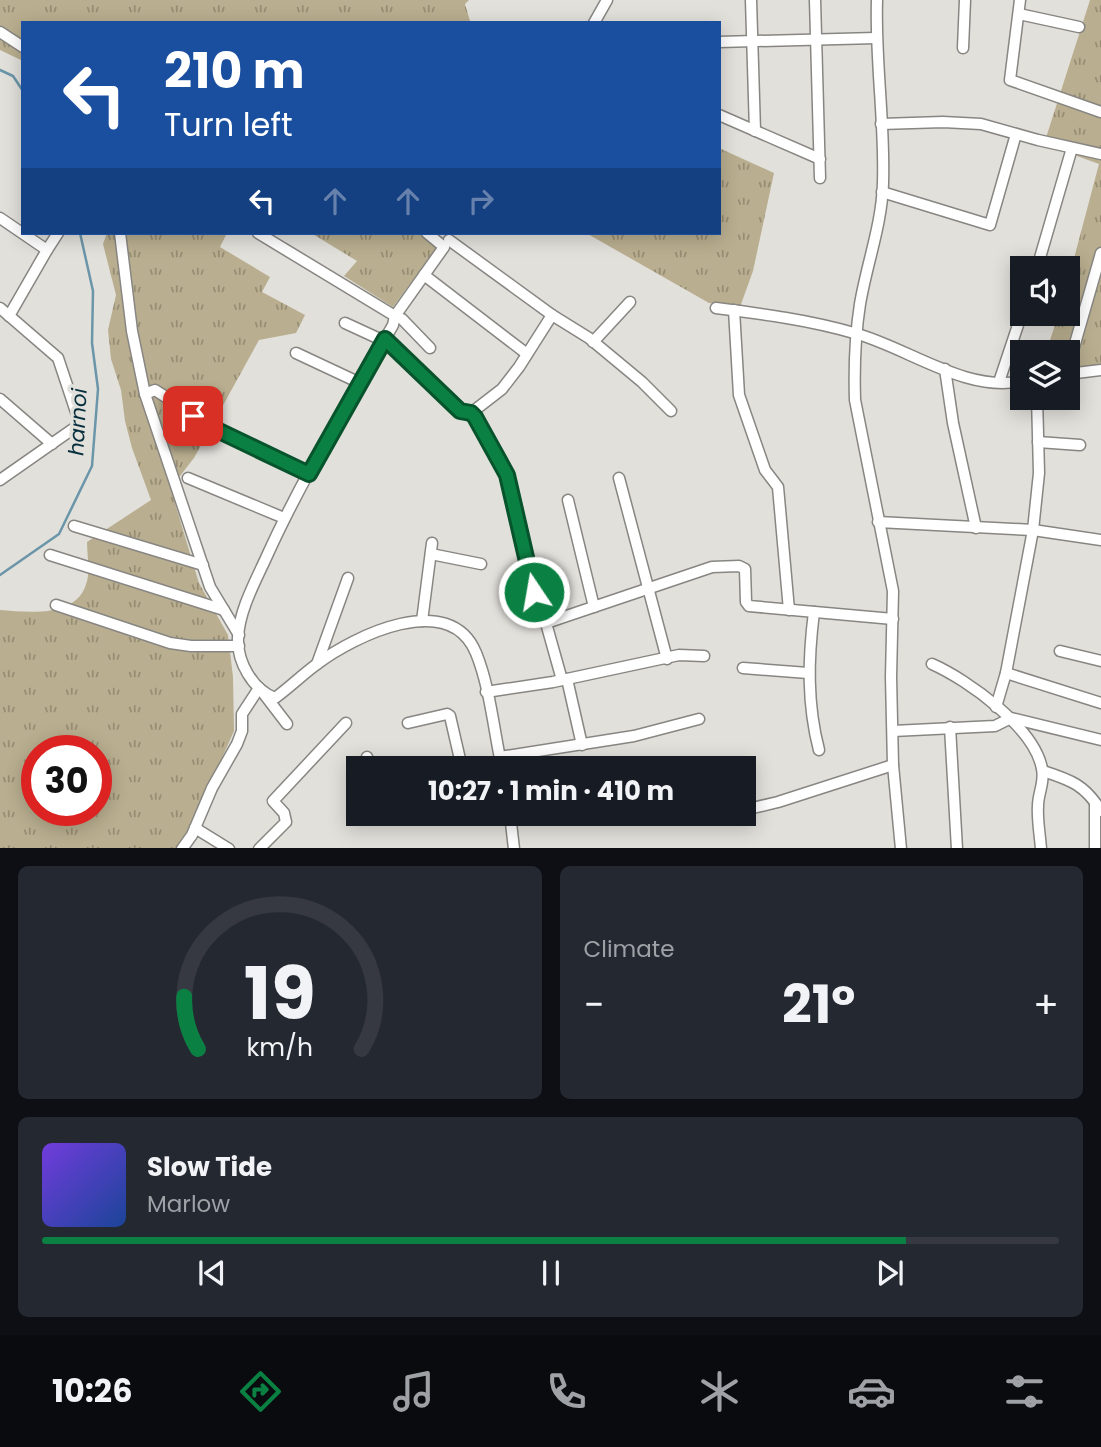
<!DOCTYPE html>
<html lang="en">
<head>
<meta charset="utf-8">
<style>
	:root { --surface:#171b24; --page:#242831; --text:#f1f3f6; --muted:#9ea1a6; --line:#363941; --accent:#0b8043 }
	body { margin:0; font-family:Poppins,sans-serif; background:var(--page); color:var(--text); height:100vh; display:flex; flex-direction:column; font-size:26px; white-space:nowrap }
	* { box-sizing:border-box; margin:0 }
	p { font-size:23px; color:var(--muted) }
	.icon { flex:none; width:38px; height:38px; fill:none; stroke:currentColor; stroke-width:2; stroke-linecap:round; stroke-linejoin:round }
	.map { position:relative; height:848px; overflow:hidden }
	.details { display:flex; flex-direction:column; gap:18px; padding:18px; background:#0d0f14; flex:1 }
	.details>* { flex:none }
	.guide { position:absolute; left:21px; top:21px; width:700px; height:214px; border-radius:0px; box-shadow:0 4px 18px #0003; background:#1a4fa0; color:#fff; overflow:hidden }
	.controls { position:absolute; left:1010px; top:256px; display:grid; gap:14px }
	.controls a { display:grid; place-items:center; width:70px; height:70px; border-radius:0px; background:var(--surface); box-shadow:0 4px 18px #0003; font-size:35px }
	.speed { position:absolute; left:21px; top:735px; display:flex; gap:14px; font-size:35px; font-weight:700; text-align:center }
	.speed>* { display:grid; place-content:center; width:91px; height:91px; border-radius:50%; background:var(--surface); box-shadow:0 4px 18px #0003; line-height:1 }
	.speed .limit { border:10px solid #d22; background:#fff; color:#111 }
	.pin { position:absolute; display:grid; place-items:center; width:60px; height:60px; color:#fff; margin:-30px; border-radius:14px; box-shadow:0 4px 10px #0006 }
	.me { position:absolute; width:77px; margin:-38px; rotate:348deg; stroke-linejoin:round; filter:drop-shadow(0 0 5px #0008) }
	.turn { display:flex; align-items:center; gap:24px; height:147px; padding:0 28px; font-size:32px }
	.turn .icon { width:91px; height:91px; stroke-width:2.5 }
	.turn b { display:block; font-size:49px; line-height:60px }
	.lanes { display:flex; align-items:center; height:66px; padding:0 28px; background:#0003; justify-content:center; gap:35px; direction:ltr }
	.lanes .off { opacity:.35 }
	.big { font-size:52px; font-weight:700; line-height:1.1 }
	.details .widget { flex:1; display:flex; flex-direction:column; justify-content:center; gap:10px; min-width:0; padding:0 24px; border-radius:10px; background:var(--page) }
	.details .dial { align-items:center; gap:0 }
	.dial svg { height:182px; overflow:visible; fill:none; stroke:var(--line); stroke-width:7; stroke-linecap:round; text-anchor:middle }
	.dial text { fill:var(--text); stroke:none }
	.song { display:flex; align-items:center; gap:21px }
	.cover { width:84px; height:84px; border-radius:10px; background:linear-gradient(135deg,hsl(260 70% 55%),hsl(220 70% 35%)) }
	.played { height:7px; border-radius:4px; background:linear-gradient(90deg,var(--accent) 85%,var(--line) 85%) }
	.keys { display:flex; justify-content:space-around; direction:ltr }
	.heat { display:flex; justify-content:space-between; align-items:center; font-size:38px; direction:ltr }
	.details .tiles { flex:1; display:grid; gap:18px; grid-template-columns:1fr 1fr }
	.widget:last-child { grid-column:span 2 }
	.trip { position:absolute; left:346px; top:756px; width:410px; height:70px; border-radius:0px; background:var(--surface); box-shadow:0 4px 18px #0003; font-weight:700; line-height:70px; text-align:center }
	.tabs { display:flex; height:112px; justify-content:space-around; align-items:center; background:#090b0e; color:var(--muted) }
	.tabs .icon { width:49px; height:49px }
	.tabs .on { color:var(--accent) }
	.tabs b { font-size:32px; color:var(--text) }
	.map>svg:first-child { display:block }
	.grass { fill:url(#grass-tufts); fill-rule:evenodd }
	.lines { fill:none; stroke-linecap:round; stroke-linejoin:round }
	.stream { stroke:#6b95a9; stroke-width:2.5 }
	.minor-casing { stroke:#888682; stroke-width:13 }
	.minor { stroke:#fff; stroke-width:10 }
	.route-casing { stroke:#07532c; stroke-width:18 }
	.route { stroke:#0b8043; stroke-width:12 }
	.labels { text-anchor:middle; stroke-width:7; stroke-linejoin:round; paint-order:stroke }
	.water-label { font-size:21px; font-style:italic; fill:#062e3d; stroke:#e2e0db }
</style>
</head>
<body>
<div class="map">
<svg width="1101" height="849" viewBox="0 0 1101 849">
	<defs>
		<pattern id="grass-tufts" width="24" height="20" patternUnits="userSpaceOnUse" patternTransform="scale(1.75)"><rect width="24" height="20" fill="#b9ae8f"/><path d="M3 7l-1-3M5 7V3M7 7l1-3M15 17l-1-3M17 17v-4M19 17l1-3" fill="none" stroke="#968d74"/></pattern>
	</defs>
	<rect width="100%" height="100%" fill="#e2e0db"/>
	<g class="grass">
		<path d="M0,0H469L465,4L470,21L467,23H23V61L0,50Z"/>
		<path d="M1090,0H1101V366L1068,372V352H1046L1059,313H1068V281L1099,164L1044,144Z"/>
		<path d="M719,148L774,173L753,271L740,307L709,303L586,233H719Z"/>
		<path d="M107,233H227L220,247L270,277L262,292L305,315L296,333L259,340L194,458L176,481L174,500L199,583L228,635L233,677L234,731L188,834L176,848H0V610C29,612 78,619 87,581C90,570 87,554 87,542L151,500L132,448L125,421L121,390L111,359L108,330L116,295L103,244ZM37,751H96V810H37Z"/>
		<path d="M311,233H420L437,247L393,307L344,276L357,261Z"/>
	</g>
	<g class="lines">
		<g class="stream">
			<path d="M0,70L13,76L23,91"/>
			<path d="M0,575L59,534L92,466L98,389L92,343L93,291L80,233"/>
		</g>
		<g class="minor-casing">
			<g id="minor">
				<path d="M751,0L755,131"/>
				<path d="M815,0L820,178"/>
				<path d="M877,0C875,61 885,122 883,183C882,224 867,263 860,304C855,336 854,368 855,400L893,591L891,677L893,765L901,849"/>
				<path d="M1020,0L1010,80L1101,112"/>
				<path d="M1019,14L1079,27"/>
				<path d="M594,23L607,0"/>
				<path d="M0,32L23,47"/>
				<path d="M719,42L876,38"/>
				<path d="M963,48L965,0"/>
				<path d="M719,115L820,159"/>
				<path d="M881,124L943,122L981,124L1038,140L1101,154"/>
				<path d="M882,192L990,225L1016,134"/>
				<path d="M0,218L47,250L9,316"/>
				<path d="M120,233L132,331L145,394L210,587L239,635"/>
				<path d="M258,233L395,316L393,325C349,402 302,478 266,558C255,582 239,611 238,638C237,662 253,690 275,698C290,687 302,675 317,664C354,636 450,589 476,653C490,687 494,732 502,768"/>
				<path d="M427,233L444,247L395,316L402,319L430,348"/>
				<path d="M449,240L552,315L589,338L642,382L671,411"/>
				<path d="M47,250L58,233"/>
				<path d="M1037,268L1072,148"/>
				<path d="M424,275L527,354"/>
				<path d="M0,308L58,358L80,424L0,480"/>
				<path d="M716,308C763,314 809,320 854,333C907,347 965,393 1022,381"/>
				<path d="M734,310L739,395L765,470L778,487L789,610"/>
				<path d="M1068,310L1083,314"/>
				<path d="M345,323L384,341"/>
				<path d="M385,339L460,411L471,413L475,417C486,435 499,453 507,473C525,522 523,576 546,623"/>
				<path d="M593,342L630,302"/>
				<path d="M296,353L360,383"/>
				<path d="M1068,368L1101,253"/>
				<path d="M945,369L953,423L976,528"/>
				<path d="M1068,374L1101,370"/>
				<path d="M999,382L1022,313"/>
				<path d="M145,394L155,390L215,429L309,474"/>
				<path d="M0,399L52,444"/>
				<path d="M471,413L502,389L519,367L552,315"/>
				<path d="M1038,442L1080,445"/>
				<path d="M188,478L284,518"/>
				<path d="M619,478L667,659"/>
				<path d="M568,500L594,607"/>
				<path d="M878,522L1033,530L1101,540"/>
				<path d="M74,526L203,565"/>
				<path d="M431,554L481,564"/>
				<path d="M50,555L224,610"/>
				<path d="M56,605L170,643L191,646H239"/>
				<path d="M814,612C808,659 807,704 819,750"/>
				<path d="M422,621L432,543"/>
				<path d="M1060,651L1101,661"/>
				<path d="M317,664L348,578"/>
				<path d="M932,664C968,680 1035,728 1042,769C1045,782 1038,793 1038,806C1037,819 1040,835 1041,849"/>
				<path d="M743,668L808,673"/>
				<path d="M1006,673L1101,703"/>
				<path d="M567,679L582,745"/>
				<path d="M562,680L546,623L712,567L739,566L745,569L746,602L749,606L893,619"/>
				<path d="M486,692L553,682L679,655L704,656"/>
				<path d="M264,694L287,724"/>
				<path d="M996,707L1006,673L1033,530L1039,473L1037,397"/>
				<path d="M408,723L447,714L450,716L462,768"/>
				<path d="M950,727L957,849"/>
				<path d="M893,731L995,726L1011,718L1101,740"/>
				<path d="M367,757V768"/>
				<path d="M500,757L634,736L699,719"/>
				<path d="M1043,771C1071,780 1085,785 1101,811"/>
				<path d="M1095,803V849"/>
				<path d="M744,810L778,802L893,765"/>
				<path d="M371,814L378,819L417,814"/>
				<path d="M510,814L514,849"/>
				<path d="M195,828L229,849"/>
				<path d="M182,849L192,835L212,788L237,744L242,731V714L259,688"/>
				<path d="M259,849L286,822L284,813L273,801L346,723"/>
			</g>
		</g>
		<use href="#minor" class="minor"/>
	</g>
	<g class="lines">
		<g class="route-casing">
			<path id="route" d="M193,416L215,429L309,474L385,339L460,411L471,413L475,417L507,475L534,592"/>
		</g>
		<use href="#route" class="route"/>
	</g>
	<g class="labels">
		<g class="water-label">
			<text transform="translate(78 422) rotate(-87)" y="7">harnoi</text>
		</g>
	</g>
</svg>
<div class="controls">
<a><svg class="icon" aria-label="sound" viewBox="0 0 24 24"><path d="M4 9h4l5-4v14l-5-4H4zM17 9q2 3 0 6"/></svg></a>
<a><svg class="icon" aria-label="layers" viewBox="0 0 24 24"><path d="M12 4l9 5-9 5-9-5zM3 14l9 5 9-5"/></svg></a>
</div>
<div class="speed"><div class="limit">30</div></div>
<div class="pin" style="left:193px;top:416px;background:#d93025"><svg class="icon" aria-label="arrive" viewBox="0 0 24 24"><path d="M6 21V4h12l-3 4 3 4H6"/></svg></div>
<svg class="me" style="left:534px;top:592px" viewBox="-20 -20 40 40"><circle r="17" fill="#0b8043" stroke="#fff" stroke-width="3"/><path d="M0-11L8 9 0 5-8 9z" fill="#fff"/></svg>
<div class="trip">10:27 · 1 min · 410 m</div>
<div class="guide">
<div class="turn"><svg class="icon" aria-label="left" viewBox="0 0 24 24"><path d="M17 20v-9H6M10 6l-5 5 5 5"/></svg><div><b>210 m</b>Turn left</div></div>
<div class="lanes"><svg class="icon" aria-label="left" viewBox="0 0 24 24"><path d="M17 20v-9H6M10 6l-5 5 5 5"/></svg><svg class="icon off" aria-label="ahead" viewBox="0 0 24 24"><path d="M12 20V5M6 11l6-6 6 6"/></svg><svg class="icon off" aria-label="ahead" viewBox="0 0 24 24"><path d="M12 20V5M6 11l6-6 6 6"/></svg><svg class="icon off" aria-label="right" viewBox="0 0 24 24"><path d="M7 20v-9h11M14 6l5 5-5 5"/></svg></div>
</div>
</div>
<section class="details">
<div class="tiles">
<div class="widget dial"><svg viewBox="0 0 100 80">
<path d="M14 69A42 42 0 1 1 86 69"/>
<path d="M14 69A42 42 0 0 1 8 46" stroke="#0b8043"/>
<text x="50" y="56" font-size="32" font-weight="700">19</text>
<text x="50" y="72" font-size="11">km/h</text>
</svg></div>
<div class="widget"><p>Climate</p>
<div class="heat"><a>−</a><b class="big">21°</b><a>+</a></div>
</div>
<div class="widget">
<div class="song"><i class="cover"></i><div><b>Slow Tide</b><p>Marlow</p></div></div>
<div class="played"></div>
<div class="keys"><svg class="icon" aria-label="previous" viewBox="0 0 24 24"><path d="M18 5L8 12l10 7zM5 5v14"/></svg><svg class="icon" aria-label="pause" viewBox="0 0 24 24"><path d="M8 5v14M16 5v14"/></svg><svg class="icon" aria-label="next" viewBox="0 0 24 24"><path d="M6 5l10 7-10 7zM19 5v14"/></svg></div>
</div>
</div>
</section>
<nav class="tabs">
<b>10:26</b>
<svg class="icon on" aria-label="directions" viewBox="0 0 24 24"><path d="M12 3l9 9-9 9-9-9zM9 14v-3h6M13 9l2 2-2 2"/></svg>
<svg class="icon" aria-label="music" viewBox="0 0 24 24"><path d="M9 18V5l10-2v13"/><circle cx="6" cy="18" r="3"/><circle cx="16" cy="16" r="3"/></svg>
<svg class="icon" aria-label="phone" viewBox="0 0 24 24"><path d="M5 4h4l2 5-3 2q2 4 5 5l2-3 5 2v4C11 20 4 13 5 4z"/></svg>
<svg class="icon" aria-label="climate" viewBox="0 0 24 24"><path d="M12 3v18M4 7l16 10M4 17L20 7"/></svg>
<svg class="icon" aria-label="car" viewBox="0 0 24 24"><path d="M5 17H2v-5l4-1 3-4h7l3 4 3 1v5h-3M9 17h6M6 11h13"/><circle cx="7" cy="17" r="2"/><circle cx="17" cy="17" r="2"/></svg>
<svg class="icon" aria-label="filters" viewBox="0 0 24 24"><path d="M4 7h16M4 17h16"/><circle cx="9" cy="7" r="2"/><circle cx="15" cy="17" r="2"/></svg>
</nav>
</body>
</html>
